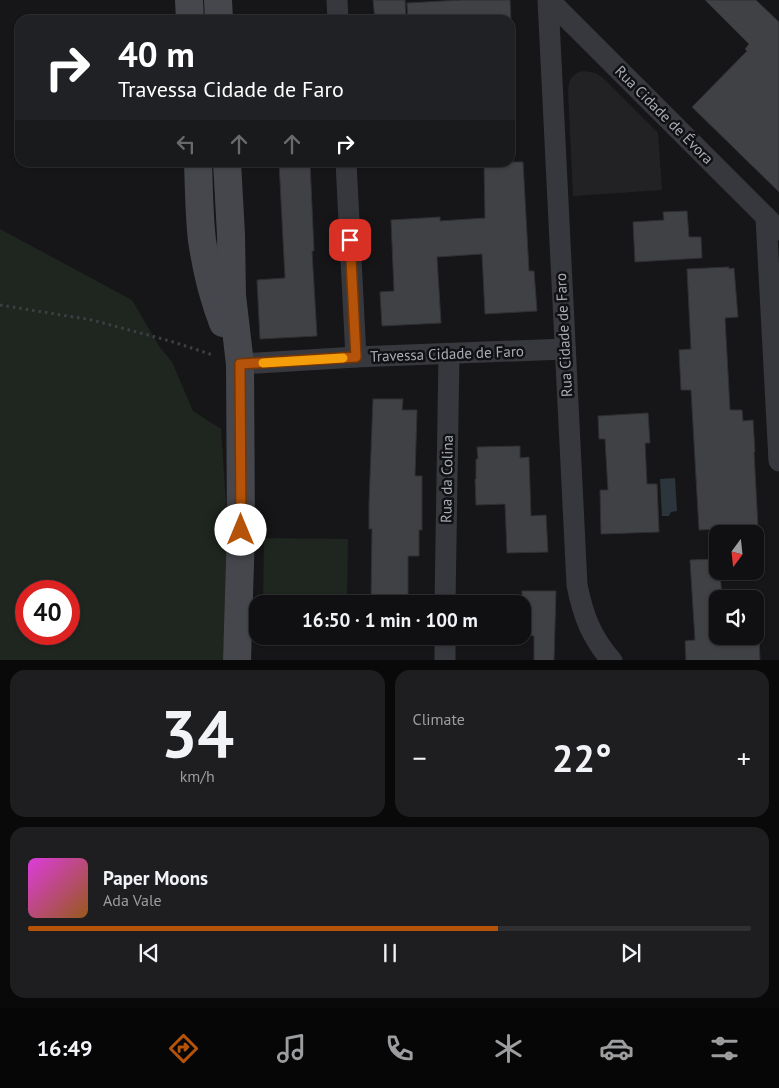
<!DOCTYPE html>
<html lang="en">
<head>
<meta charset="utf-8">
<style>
	:root { --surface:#101012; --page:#1e1e20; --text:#f1f3f6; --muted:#9c9d9f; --line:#303032; --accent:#b45309 }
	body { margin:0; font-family:"PT Sans",sans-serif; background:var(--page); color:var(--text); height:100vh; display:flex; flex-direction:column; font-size:19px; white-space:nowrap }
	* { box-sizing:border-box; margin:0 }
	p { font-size:16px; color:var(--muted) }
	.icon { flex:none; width:28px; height:28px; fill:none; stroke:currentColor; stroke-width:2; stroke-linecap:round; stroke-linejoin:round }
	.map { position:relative; height:660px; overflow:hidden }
	.sheet { display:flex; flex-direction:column; gap:10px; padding:10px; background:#09090a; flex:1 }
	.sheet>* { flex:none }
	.hud { position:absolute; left:15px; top:15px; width:500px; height:152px; border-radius:15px; box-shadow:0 1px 4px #0004,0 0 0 1px var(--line); background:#202124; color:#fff; overflow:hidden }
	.needle { width:32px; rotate:195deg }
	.tools { position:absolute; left:709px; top:525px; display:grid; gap:10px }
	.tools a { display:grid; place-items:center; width:55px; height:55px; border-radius:10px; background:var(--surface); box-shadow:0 1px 4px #0004,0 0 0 1px var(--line); font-size:25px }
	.speed { position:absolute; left:15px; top:580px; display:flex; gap:10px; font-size:25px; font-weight:700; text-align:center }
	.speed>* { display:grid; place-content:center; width:65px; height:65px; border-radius:50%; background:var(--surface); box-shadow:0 1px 4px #0004,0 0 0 1px var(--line); line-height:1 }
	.speed .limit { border:8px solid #d22; background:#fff; color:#111 }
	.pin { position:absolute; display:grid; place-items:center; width:42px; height:42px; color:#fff; margin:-21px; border-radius:10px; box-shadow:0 2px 8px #0006 }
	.me { position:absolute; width:55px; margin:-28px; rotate:0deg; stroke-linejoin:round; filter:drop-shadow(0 0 4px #0008) }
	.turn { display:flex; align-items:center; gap:18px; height:105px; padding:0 20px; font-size:22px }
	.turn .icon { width:65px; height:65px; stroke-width:2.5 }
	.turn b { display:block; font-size:35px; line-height:42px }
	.lanes { display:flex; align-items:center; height:48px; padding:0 20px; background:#0003; justify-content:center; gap:25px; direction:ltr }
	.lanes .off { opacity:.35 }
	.big { font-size:38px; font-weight:600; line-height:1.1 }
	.sheet .tile { flex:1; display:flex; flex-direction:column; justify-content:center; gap:8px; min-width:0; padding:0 18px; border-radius:15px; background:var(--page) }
	.sheet .dial { align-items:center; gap:0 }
	.dial b { font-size:65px; line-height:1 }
	.song { display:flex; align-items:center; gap:15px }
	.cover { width:60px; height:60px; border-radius:8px; background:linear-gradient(135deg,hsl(300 70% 55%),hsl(30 70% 35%)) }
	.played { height:5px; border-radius:2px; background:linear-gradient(90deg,var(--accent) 65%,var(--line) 65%) }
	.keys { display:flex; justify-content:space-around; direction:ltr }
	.heat { display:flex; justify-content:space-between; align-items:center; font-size:28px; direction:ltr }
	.sheet .tiles { flex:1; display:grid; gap:10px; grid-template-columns:1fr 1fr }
	.tile:last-child { grid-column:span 2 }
	.trip { position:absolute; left:249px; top:595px; width:282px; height:50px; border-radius:15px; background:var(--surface); box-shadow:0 1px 4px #0004,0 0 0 1px var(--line); font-weight:600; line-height:50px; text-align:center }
	.menu { display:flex; height:80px; justify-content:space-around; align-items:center; background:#060607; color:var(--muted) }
	.menu .icon { width:35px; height:35px }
	.menu .selected { color:var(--accent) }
	.menu b { font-size:22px; color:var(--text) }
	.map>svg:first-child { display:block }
	.built { fill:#222225 }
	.green { fill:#1e261f; fill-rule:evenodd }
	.water { fill:#2c353c }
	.building { fill:#404145; stroke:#303034 }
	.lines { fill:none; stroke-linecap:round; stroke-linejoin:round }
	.path { stroke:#3d3f44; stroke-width:3; stroke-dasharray:2.5 4; stroke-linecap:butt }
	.street { stroke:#37383d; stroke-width:21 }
	.secondary { stroke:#45474d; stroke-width:28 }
	.route-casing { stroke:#753606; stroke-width:12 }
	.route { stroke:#b45309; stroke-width:9 }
	.slow { stroke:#f59e0b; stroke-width:9 }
	.labels { text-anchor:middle; stroke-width:5; stroke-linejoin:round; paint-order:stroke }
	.street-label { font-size:15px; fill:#a8adb8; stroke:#111113 }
</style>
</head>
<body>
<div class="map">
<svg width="779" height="661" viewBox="0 0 779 661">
	<rect width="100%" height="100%" fill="#161618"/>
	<path class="built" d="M583,71L596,73L602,77L658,133L662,190L573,196L568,90L569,83L572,77L577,73Z"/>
	<g class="green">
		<path d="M0,229L132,300L159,346L172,362L193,411L221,429L229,547L223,660H0ZM26,591H69V634H26Z"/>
		<path d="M264,538L348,539L347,604H263Z"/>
	</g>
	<path class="water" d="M675,478L677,511L671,512L669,516H662L660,479Z"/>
	<g class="building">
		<path d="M373,0H405L406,20H375Z"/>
		<path d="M462,0H510L511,20H408L407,3Z"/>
		<path d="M705,0H756L779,22V192L692,107L747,51L745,49L749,44Z"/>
		<path d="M279,162H310L314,251H312L317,336L260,339L257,280L285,278Z"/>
		<path d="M484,162H523L529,271H534L537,311L485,314L482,254L437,257L441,323L382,326L380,292L394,291L391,220L440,217V221L485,218Z"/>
		<path d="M687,211L689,237H701L702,258L635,262L633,222L664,220L663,212Z"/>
		<path d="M729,267V269L734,268L738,317L725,318L730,410H742L743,421L753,420L755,452H754L758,527L699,530L691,390H681L679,350L691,349L687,269Z"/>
		<path d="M373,399H403L402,410H417L415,476H422V530H419V556H408V601H371L372,529H369V504Z"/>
		<path d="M648,413L650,443H645L647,484H657L659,532L601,534L600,490H608L605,439H599L598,416Z"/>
		<path d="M520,446V458L529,457L531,516L546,515L548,552L507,553L505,504L476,505L475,479H476V459H478L477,447Z"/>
		<path d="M718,559V571H720L722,599H718V636H755V632H759L760,661H686L685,641L695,640L690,560Z"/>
		<path d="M522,591H556L554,661H534V636L522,635Z"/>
	</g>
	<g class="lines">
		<path class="path" d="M0,305L92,320L170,341L213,355"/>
		<g class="street">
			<path d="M337,0L338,20"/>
			<path d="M548,0L577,585C583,615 591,637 612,661"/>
			<path d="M549,0L779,230"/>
			<path d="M346,162L356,357"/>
			<path d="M766,217L779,461"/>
			<path d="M240,364L356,357L565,349"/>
			<path d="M445,604L449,354"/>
			<path d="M445,661V636"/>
		</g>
		<g class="secondary">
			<path d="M189,0L190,20"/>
			<path d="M218,0L219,20"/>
			<path d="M198,162C199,188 199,215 202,240C206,268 213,297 223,323"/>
			<path d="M227,162L231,235L232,296L240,364L241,530L237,661"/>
		</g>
	</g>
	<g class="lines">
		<g class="route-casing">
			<path id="route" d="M241,530L240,364L356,357L350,240"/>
		</g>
		<use href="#route" class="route"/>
		<path class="slow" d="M263,363L343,358"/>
	</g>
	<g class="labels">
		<g class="street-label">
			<text transform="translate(664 115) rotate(45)" y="5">Rua Cidade de Évora</text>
			<text transform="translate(564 335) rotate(-93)" y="5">Rua Cidade de Faro</text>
			<text transform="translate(447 354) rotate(-2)" y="5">Travessa Cidade de Faro</text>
			<text transform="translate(447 479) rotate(-89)" y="5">Rua da Colina</text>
		</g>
	</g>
</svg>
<div class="tools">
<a><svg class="needle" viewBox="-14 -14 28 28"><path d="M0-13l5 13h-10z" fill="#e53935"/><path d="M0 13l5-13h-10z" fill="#9c9d9f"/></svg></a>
<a><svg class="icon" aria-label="sound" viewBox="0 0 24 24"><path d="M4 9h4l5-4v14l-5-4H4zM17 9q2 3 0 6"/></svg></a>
</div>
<div class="speed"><div class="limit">40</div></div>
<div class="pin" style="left:350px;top:240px;background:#d93025"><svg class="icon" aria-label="arrive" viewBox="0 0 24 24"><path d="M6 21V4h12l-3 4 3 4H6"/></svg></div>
<svg class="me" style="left:241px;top:530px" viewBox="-20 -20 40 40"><circle r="19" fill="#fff"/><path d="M0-13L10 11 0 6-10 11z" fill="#b45309"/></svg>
<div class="trip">16:50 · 1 min · 100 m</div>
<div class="hud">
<div class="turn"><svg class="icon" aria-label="right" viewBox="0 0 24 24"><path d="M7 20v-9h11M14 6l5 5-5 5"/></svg><div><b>40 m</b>Travessa Cidade de Faro</div></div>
<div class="lanes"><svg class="icon off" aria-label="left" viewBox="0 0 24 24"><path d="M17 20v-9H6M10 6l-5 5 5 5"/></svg><svg class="icon off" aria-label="ahead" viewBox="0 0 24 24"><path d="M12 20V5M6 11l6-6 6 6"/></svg><svg class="icon off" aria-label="ahead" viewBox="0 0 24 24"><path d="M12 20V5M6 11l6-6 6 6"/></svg><svg class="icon" aria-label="right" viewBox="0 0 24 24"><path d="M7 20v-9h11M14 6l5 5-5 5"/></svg></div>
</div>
</div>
<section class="sheet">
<div class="tiles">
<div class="tile dial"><b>34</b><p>km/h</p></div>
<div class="tile"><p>Climate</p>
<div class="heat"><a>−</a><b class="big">22°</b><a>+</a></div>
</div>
<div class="tile">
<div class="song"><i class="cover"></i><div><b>Paper Moons</b><p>Ada Vale</p></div></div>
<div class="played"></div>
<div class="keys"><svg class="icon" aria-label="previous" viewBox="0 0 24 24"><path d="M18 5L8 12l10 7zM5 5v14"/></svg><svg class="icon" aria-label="pause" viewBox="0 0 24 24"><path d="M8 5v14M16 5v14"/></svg><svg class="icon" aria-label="next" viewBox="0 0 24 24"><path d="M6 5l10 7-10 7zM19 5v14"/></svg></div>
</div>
</div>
</section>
<nav class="menu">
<b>16:49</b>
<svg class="icon selected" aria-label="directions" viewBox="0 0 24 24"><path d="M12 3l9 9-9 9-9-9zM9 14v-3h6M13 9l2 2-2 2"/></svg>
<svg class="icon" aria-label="music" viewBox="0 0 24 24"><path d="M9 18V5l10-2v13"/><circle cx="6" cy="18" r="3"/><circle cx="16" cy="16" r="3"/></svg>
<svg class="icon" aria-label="phone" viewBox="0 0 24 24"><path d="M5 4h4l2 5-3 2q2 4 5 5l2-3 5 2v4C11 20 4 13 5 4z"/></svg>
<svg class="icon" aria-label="climate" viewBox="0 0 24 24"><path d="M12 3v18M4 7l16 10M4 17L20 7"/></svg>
<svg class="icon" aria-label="car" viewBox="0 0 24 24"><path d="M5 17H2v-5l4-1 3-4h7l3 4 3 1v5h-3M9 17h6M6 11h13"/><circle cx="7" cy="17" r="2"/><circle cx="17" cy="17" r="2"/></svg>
<svg class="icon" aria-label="filters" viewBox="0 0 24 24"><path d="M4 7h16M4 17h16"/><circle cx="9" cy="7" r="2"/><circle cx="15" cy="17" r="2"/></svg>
</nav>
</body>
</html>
